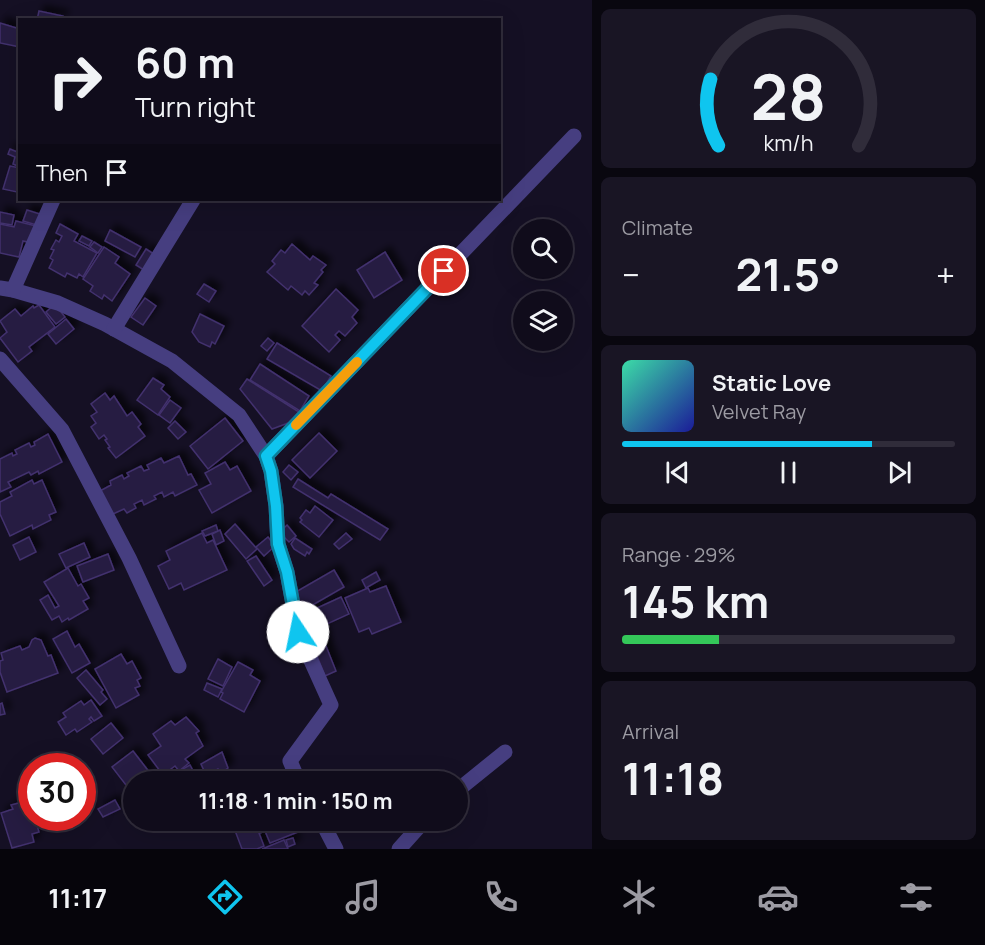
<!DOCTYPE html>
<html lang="en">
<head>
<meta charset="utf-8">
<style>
	:root { --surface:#100c1b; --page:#191524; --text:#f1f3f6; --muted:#9c9ba3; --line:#302c3a; --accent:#0fc5ef }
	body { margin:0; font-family:Manrope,sans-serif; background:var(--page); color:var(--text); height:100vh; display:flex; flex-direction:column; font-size:22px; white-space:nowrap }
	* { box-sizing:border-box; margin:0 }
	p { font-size:20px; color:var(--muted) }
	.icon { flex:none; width:33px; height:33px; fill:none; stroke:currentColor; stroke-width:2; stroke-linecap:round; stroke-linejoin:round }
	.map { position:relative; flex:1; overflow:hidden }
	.side { display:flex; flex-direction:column; gap:9px; padding:9px; background:#09070f; width:393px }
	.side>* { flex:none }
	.hud { position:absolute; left:18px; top:18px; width:483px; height:183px; border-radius:0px; box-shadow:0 6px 24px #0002,0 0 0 2px var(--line); background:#100c1b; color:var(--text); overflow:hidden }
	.controls { position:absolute; left:513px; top:219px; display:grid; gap:12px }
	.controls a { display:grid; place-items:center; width:60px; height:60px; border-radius:50%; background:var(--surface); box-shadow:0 6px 24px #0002,0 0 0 2px var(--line); font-size:30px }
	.speed { position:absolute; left:18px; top:753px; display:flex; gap:12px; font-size:30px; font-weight:700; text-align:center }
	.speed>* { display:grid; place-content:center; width:78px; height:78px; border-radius:50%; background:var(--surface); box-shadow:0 6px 24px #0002,0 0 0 2px var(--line); line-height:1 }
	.speed .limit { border:9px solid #d22; background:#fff; color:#111 }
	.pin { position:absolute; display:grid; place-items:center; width:51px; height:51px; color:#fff; margin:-26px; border:3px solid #fff; border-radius:50%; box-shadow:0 2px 6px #0007 }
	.me { position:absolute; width:66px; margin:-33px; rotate:349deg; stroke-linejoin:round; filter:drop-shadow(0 0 4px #0008) }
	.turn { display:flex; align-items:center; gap:21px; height:126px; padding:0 18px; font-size:27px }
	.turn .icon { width:78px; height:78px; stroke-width:2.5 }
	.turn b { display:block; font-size:42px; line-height:51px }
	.then { display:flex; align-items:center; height:57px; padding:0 18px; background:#0003; gap:12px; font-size:22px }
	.big { font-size:45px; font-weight:700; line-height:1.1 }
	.side .widget { flex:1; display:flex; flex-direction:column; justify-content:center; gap:9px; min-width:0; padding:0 21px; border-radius:9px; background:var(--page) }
	.side .dial { align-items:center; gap:0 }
	.dial svg { height:156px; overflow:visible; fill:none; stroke:var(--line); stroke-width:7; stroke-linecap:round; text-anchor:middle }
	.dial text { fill:var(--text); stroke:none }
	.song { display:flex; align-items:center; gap:18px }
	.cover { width:72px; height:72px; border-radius:9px; background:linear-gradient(135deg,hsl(160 70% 55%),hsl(240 70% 35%)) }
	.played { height:6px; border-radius:3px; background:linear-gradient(90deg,var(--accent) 75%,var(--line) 75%) }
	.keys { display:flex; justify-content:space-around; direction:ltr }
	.heat { display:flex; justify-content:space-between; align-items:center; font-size:33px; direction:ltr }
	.charge { height:9px; border-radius:4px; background:linear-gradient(90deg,#34c759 29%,var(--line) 0) }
	.trip { position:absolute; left:123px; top:771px; width:345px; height:60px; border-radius:30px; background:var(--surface); box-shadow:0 6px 24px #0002,0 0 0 2px var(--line); font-weight:700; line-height:60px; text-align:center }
	.menu { display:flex; height:96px; justify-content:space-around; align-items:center; background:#06050b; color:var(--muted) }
	.menu .icon { width:42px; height:42px }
	.menu .on { color:var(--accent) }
	.menu b { font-size:27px; color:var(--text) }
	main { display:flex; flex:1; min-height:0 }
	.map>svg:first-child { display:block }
	.building { fill:#281d43; stroke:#42316e; stroke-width:1.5; filter:url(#shadow) }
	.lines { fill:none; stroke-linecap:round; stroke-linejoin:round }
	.street { stroke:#463e80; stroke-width:15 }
	.route-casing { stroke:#0a809b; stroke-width:15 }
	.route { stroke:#0fc5ef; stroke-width:10 }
	.slow { stroke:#f59e0b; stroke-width:10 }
</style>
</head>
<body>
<main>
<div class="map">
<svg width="592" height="849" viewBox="0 0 592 849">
	<defs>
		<filter id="shadow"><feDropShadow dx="5.5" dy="-5.5" stdDeviation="3" flood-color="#0009"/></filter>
	</defs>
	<rect width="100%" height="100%" fill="#151024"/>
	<g class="building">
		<path d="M39,11L63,16L62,20H37Z"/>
		<path d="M0,23L20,29V47L0,43Z"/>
		<path d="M10,149L20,153V167L13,164L15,157L8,154Z"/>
		<path d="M10,166L20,168V184L17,192L3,189Z"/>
		<path d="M27,210L43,215L40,226L23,221Z"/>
		<path d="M0,212L14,215L12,225L0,223Z"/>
		<path d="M16,221L36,226L32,243L23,241L19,257L0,253V224L14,227Z"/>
		<path d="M60,224L78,234L74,241L97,253L83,277L79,274L77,278L67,273L65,277L49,268L53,260L50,258L54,250L51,249L56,240L59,242L62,236L56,233Z"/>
		<path d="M110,230L141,247L135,257L105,241Z"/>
		<path d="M82,236L92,241L89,246L79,241Z"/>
		<path d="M94,242L102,247L98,253L90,247Z"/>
		<path d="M292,244L310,260L313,256L326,265L321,270L323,272L314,283L318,285L309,295L305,291L302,295L291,286L288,290L267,272L275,264L272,261L281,250L285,253Z"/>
		<path d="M104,247L119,257L115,263L130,274L112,301L104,295L102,299L90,291L93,286L83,279Z"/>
		<path d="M146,249L157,256L147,272L136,265Z"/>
		<path d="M385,252L402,280L374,298L357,270Z"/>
		<path d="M204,284L216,291L209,302L197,294Z"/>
		<path d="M336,289L358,310L352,317L357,323L345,336L339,331L335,335L340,340L329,352L302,326Z"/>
		<path d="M145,298L156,306L143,325L131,317Z"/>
		<path d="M55,304L65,317L56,324L46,312Z"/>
		<path d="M39,305L55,327L29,347L32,351L18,362L0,338L7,332L0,321L15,309L21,316L33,306L34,308Z"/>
		<path d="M200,314L224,326L215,344L212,342L210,347L199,342L192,332Z"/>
		<path d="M66,319L74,329L56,344L48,334Z"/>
		<path d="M268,338L274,343L267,351L261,346Z"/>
		<path d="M277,343L331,376L322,391L267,359Z"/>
		<path d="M260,364L309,396L300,411L250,380Z"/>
		<path d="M153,378L164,385L161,389L170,397L158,415L137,400Z"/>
		<path d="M247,379L299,412L291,422L272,429L240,389Z"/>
		<path d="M105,393L110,400L114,396L127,416L132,412L141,424L138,427L145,436L116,458L108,448L110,447L105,440L107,439L104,435L99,439L91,427L96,423L91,416L97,412L91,404Z"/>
		<path d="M170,400L181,408L170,423L159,415Z"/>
		<path d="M225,418L243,441L208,469L190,446Z"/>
		<path d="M175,421L186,432L178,439L168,428Z"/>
		<path d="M319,433L337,451L310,478L292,460Z"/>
		<path d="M48,434L62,462L39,474L38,471L31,475L29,472L8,482L11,487L0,492V459L12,453L13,456L17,454L15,450L29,443L31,447L35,445L34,442Z"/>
		<path d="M179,456L188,475L191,474L197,485L175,496L173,492L164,497L162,492L154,496L156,499L144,505L142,500L134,504L136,508L127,513L124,509L113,514L98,492L111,485L110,481L122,475L124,479L129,476L127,473L141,466L144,471L149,469L147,465L161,458L164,463Z"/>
		<path d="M225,462L230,470L237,466L251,491L212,513L199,490L211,484L205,473Z"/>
		<path d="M289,465L298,472L291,480L283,472Z"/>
		<path d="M298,479L328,498L331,494L388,529L380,540L293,487Z"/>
		<path d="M32,480L34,484L42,480L56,512L49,515L51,520L33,529L32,525L10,536L0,514V502L12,496L10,492Z"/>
		<path d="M315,506L333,520L319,537L300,522L302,520L300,518L306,510L310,513Z"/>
		<path d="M235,524L257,549L246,559L225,534Z"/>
		<path d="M216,525L218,531L205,536L202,531Z"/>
		<path d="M287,525L296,536L289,542L283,536V529Z"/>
		<path d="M220,530L224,541L216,545L212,534Z"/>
		<path d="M202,533L207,543L213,540L227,570L184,590L181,583L169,589L158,566L170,560L166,551Z"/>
		<path d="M346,533L352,539L339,549L334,544Z"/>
		<path d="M29,537L36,552L20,560L13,545Z"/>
		<path d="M268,537L275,546L264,556L256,547Z"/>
		<path d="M295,538L312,549L309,554L307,552L305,556L294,549L291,544Z"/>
		<path d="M84,543L90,557L66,568L59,554Z"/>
		<path d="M108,554L114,570L83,582L77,566Z"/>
		<path d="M256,556L272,580L264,586L247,561Z"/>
		<path d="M68,568L78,586L81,584L89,598L83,601L88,609L69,620L68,618L62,622L59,616L52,620L40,600L48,595L55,608L59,606L44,582Z"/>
		<path d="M334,570L344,587L304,610L294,593Z"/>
		<path d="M376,572L380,580L366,588L362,580Z"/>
		<path d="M386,586L401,622L372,634L369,628L359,632L345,598L368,588L370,592Z"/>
		<path d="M341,597L349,614L316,629L313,621L305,624L302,615Z"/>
		<path d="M67,631L75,647L79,644L90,663L72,673L53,639Z"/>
		<path d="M320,631L336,671L325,676L309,636Z"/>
		<path d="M35,638L41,640L48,656L51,655L58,673L7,692L0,672V661L3,660L1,653L20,646L22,650L29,647L32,640Z"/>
		<path d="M121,654L127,664L132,661L141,678L137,680L140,686L135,688L139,695L116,708L95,669Z"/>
		<path d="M218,659L232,667L223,686L208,679Z"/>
		<path d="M238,662L253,670L250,675L260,681L244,712L220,699L223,693L221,692Z"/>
		<path d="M86,670L103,690L101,692L107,699L100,705L77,678Z"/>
		<path d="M207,683L222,689L218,697L204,690Z"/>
		<path d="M91,700L102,716L94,721L91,717L89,719L92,722L77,732L75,729L66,735L58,722L66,717L63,713L81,701L84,705Z"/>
		<path d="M2,703L5,714L0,715V704Z"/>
		<path d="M186,717L199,731L196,733L203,746L185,759L189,763L179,771L175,766L163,775L148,755L161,746L153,734L171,721L175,725Z"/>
		<path d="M111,723L123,738L103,754L91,739Z"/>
		<path d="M133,751L150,773L139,782H134V785L129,789L112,767Z"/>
		<path d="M222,752L228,768L221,773L218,769L206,775L201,764Z"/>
		<path d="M61,760L66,766H53Z"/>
		<path d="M190,765L197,778L191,782H165L164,779Z"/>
		<path d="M30,800L32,818H35L39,832L32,834L34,842L12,848L1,813L13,809L11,805Z"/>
		<path d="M115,800L120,809L103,817L98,809Z"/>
		<path d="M83,802L90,811L82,816V803Z"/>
		<path d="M64,818H81L69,827L62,819Z"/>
		<path d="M231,820H254L264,846L257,849H242Z"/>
		<path d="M255,820H300L303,830L270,843L265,831L260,833Z"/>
		<path d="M293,838L295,844L288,847L286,840Z"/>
		<path d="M284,840L288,849H262Z"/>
	</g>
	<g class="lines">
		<g class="street">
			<path d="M0,288L13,290L58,303L105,324L172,361L239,415L266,456L271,471L276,506L278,544L287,572L298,632L331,705L290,761L299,782"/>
			<path d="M13,290L53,200"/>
			<path d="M114,329L193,200"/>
			<path d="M0,359L62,430L129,558L179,666"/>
			<path d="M266,456L574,136"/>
			<path d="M458,790L505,752"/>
			<path d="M321,820L336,849"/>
			<path d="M399,849L425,820"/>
		</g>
	</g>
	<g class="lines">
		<g class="route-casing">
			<path id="route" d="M298,632L287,572L278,544L276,506L271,471L266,456L444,271"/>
		</g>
		<use href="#route" class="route"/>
		<path class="slow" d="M296,425L357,362"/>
	</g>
</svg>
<div class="controls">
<a><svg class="icon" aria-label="search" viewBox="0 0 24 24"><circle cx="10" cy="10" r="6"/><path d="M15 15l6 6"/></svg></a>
<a><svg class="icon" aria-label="layers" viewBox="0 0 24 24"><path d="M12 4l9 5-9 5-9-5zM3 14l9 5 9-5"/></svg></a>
</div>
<div class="speed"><div class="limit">30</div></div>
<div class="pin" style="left:444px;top:271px;background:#d93025"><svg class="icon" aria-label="arrive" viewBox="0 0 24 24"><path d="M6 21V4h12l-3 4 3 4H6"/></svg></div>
<svg class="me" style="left:298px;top:632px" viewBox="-20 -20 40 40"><circle r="19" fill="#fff"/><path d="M0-13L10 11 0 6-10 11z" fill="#0fc5ef"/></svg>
<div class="trip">11:18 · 1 min · 150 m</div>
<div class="hud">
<div class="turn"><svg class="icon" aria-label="right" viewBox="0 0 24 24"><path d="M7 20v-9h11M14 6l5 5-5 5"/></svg><div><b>60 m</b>Turn right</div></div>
<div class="then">Then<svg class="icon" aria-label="arrive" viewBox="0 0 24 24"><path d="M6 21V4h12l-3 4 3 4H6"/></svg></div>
</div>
</div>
<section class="side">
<div class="widget dial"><svg viewBox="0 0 100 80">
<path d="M14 69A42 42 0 1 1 86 69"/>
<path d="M14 69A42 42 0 0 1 10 35" stroke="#0fc5ef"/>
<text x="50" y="56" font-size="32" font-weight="700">28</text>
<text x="50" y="72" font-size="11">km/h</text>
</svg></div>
<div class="widget"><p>Climate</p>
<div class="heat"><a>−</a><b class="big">21.5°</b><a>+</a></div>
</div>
<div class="widget">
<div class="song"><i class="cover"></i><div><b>Static Love</b><p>Velvet Ray</p></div></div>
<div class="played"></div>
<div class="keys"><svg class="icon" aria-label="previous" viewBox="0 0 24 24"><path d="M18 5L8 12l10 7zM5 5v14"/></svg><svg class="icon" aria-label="pause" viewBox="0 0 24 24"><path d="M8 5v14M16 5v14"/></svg><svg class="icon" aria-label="next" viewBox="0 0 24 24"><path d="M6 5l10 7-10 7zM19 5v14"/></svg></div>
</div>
<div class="widget"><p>Range · 29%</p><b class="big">145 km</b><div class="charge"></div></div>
<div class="widget"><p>Arrival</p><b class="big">11:18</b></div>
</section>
</main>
<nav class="menu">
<b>11:17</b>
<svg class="icon on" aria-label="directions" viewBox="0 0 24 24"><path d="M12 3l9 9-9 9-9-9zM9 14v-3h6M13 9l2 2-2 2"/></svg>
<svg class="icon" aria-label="music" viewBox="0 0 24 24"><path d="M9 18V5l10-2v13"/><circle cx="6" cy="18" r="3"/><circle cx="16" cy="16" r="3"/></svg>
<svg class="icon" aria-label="phone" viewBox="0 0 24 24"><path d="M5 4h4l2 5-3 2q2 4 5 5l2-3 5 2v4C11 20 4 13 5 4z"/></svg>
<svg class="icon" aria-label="climate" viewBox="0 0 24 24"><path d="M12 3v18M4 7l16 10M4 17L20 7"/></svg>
<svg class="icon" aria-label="car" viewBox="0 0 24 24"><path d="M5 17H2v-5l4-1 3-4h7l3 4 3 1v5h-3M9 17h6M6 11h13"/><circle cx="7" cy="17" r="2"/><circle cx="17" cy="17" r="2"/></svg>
<svg class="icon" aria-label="filters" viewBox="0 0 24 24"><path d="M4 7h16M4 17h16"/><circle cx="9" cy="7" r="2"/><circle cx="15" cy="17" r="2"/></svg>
</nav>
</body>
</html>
